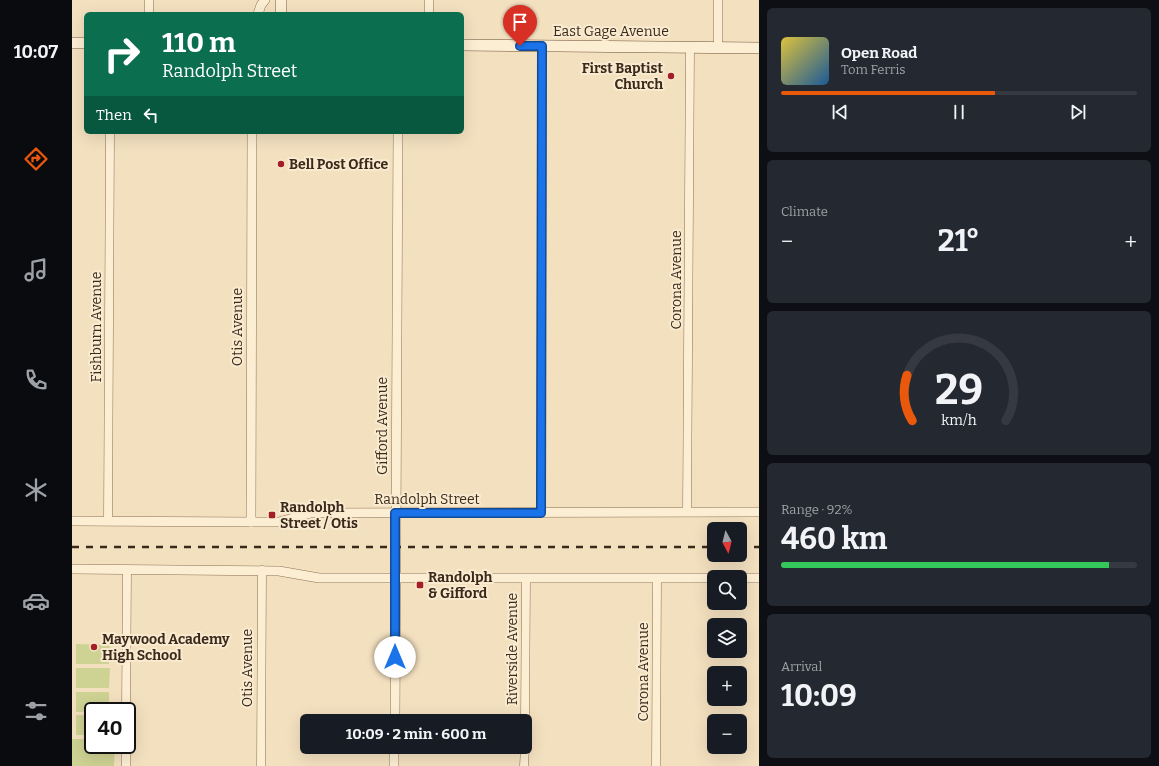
<!DOCTYPE html>
<html lang="en">
<head>
<meta charset="utf-8">
<style>
	:root { --surface:#171b24; --page:#242831; --text:#f1f3f6; --muted:#9ea1a6; --line:#363941; --accent:#ea580c }
	body { margin:0; font-family:Bitter,serif; background:var(--page); color:var(--text); height:100vh; display:flex; flex-direction:column; font-size:15px; white-space:nowrap }
	* { box-sizing:border-box; margin:0 }
	p { font-size:13px; color:var(--muted) }
	.icon { flex:none; width:22px; height:22px; fill:none; stroke:currentColor; stroke-width:2; stroke-linecap:round; stroke-linejoin:round }
	.map { position:relative; flex:1; overflow:hidden }
	.drawer { display:flex; flex-direction:column; gap:8px; padding:8px; background:#0d0f14; width:400px }
	.drawer>* { flex:none }
	.banner { position:absolute; left:12px; top:12px; width:380px; height:122px; border-radius:6px; box-shadow:0 4px 16px #0002; background:#0b6e4f; color:#fff; overflow:hidden }
	.needle { width:26px; rotate:173deg }
	.controls { position:absolute; left:635px; top:522px; display:grid; gap:8px }
	.controls a { display:grid; place-items:center; width:40px; height:40px; border-radius:6px; background:var(--surface); box-shadow:0 4px 16px #0002; font-size:20px }
	.speed { position:absolute; left:12px; top:702px; display:flex; gap:8px; font-size:20px; font-weight:700; text-align:center }
	.speed>* { display:grid; place-content:center; width:52px; height:52px; border-radius:50%; background:var(--surface); box-shadow:0 4px 16px #0002; line-height:1 }
	.speed .limit { border:2px solid #111; border-radius:6px; background:#fff; color:#111 }
	.pin { position:absolute; display:grid; place-items:center; width:34px; height:34px; color:#fff; margin:-41px -17px; border-radius:50% 50% 50% 0; rotate:-45deg; box-shadow:0 0 4px #0007 }
	.pin .icon { rotate:45deg }
	.me { position:absolute; width:44px; margin:-22px; rotate:0deg; stroke-linejoin:round; filter:drop-shadow(0 0 3px #0008) }
	.turn { display:flex; align-items:center; gap:14px; height:84px; padding:0 12px; font-size:18px }
	.turn .icon { width:52px; height:52px; stroke-width:2.5 }
	.turn b { display:block; font-size:28px; line-height:34px }
	.then { display:flex; align-items:center; height:38px; padding:0 12px; background:#0003; gap:8px; font-size:15px }
	.big { font-size:30px; font-weight:700; line-height:1.1 }
	.drawer .card { flex:1; display:flex; flex-direction:column; justify-content:center; gap:6px; min-width:0; padding:0 14px; border-radius:6px; background:var(--page) }
	.drawer .dial { align-items:center; gap:0 }
	.dial svg { height:104px; overflow:visible; fill:none; stroke:var(--line); stroke-width:7; stroke-linecap:round; text-anchor:middle }
	.dial text { fill:var(--text); stroke:none }
	.song { display:flex; align-items:center; gap:12px }
	.cover { width:48px; height:48px; border-radius:6px; background:linear-gradient(135deg,hsl(50 70% 55%),hsl(210 70% 35%)) }
	.played { height:4px; border-radius:2px; background:linear-gradient(90deg,var(--accent) 60%,var(--line) 60%) }
	.keys { display:flex; justify-content:space-around; direction:ltr }
	.heat { display:flex; justify-content:space-between; align-items:center; font-size:22px; direction:ltr }
	.charge { height:6px; border-radius:3px; background:linear-gradient(90deg,#34c759 92%,var(--line) 0) }
	.trip { position:absolute; left:228px; top:714px; width:232px; height:40px; border-radius:6px; background:var(--surface); box-shadow:0 4px 16px #0002; font-weight:700; line-height:40px; text-align:center }
	main { display:flex; flex:1; min-height:0 }
	.menu { display:flex; flex-direction:column; width:72px; justify-content:space-around; align-items:center; background:#090b0e; color:var(--muted) }
	.menu .icon { width:28px; height:28px }
	.menu .on { color:var(--accent) }
	.menu b { font-size:18px; color:var(--text) }
	.map>svg:first-child { display:block }
	.green { fill:#ced292 }
	.lines { fill:none; stroke-linecap:round; stroke-linejoin:round }
	.minor-casing { stroke:#8e7055; stroke-width:9 }
	.tertiary-casing { stroke:#8e7055; stroke-width:10 }
	.secondary-casing { stroke:#6f5138; stroke-width:12 }
	.minor { stroke:#fceed3; stroke-width:8 }
	.tertiary { stroke:#fceed3; stroke-width:9 }
	.secondary { stroke:#fceed3; stroke-width:11 }
	.rail { stroke:#3b291b; stroke-width:2.5; stroke-dasharray:7 7; stroke-linecap:butt }
	.route-casing { stroke:#114b97; stroke-width:10 }
	.route { stroke:#1a73e8; stroke-width:7 }
	.poi-dot { fill:#a41e27; stroke:#f9ebd0; stroke-width:1.5 }
	.labels { text-anchor:middle; stroke-width:4; stroke-linejoin:round; paint-order:stroke }
	.street-label { font-size:14px; fill:#3b291b; stroke:#f9ebd0 }
	.poi-label { font-size:14px; font-weight:bold; fill:#3b291b; stroke:#f9ebd0; text-anchor:start }
</style>
</head>
<body>
<main>
<nav class="menu">
<b>10:07</b>
<svg class="icon on" aria-label="directions" viewBox="0 0 24 24"><path d="M12 3l9 9-9 9-9-9zM9 14v-3h6M13 9l2 2-2 2"/></svg>
<svg class="icon" aria-label="music" viewBox="0 0 24 24"><path d="M9 18V5l10-2v13"/><circle cx="6" cy="18" r="3"/><circle cx="16" cy="16" r="3"/></svg>
<svg class="icon" aria-label="phone" viewBox="0 0 24 24"><path d="M5 4h4l2 5-3 2q2 4 5 5l2-3 5 2v4C11 20 4 13 5 4z"/></svg>
<svg class="icon" aria-label="climate" viewBox="0 0 24 24"><path d="M12 3v18M4 7l16 10M4 17L20 7"/></svg>
<svg class="icon" aria-label="car" viewBox="0 0 24 24"><path d="M5 17H2v-5l4-1 3-4h7l3 4 3 1v5h-3M9 17h6M6 11h13"/><circle cx="7" cy="17" r="2"/><circle cx="17" cy="17" r="2"/></svg>
<svg class="icon" aria-label="filters" viewBox="0 0 24 24"><path d="M4 7h16M4 17h16"/><circle cx="9" cy="7" r="2"/><circle cx="15" cy="17" r="2"/></svg>
</nav>
<div class="map">
<svg width="687" height="766" viewBox="0 0 687 766">
	<rect width="100%" height="100%" fill="#f3e0bf"/>
	<g class="green">
		<path d="M4,644L38,645L37,664H4Z"/>
		<path d="M4,668H38L37,688H4Z"/>
		<path d="M4,692H37V711L4,712Z"/>
		<rect x="4" y="715" width="17" height="20"/>
		<path d="M0,739H18V743H21V745H43L42,766H0Z"/>
	</g>
	<g class="lines">
		<g class="minor-casing">
			<g id="minor">
				<path d="M77,14V0"/>
				<path d="M357,14V0"/>
				<path d="M646,47V0"/>
				<path d="M615,512L618,47"/>
				<path d="M469,513L470,46"/>
				<path d="M36,521L38,132"/>
				<path d="M54,711L55,570"/>
				<path d="M453,721L454,578"/>
				<path d="M54,766V745"/>
				<path d="M189,766L190,570"/>
				<path d="M452,766L453,747"/>
				<path d="M584,766L585,579"/>
			</g>
		</g>
		<g class="tertiary-casing">
			<g id="tertiary">
				<path d="M186,14L189,5L193,0"/>
				<path d="M0,521L207,522L239,513L687,512"/>
				<path d="M179,522L180,132"/>
				<path d="M0,569L207,571L247,578H642"/>
				<path d="M668,578H687"/>
				<path d="M323,721L326,132"/>
				<path d="M322,766V747"/>
			</g>
		</g>
		<g class="secondary-casing">
			<g id="secondary">
				<path d="M209,14V0"/>
				<path d="M0,43H14"/>
				<path d="M390,45L687,48"/>
			</g>
		</g>
		<use href="#minor" class="minor"/>
		<use href="#tertiary" class="tertiary"/>
		<use href="#secondary" class="secondary"/>
		<g class="rail">
			<path d="M0,547H642"/>
			<path d="M668,547H687"/>
		</g>
	</g>
	<g class="lines">
		<g class="route-casing">
			<path id="route" d="M323,657V513H469L470,46H448"/>
		</g>
		<use href="#route" class="route"/>
	</g>
	<g class="poi-dot">
		<circle cx="599" cy="76" r="4"/>
		<circle cx="209" cy="164" r="4"/>
		<rect x="196" y="511" width="8" height="8" rx="2"/>
		<rect x="344" y="581" width="8" height="8" rx="2"/>
		<circle cx="22" cy="647" r="4"/>
	</g>
	<g class="labels">
		<g class="street-label">
			<text x="539" y="36">East Gage Avenue</text>
			<text transform="translate(604 280) rotate(-90)" y="5">Corona Avenue</text>
			<text transform="translate(24 327) rotate(-90)" y="5">Fishburn Avenue</text>
			<text transform="translate(165 327) rotate(-90)" y="5">Otis Avenue</text>
			<text transform="translate(310 426) rotate(-90)" y="5">Gifford Avenue</text>
			<text x="355" y="504">Randolph Street</text>
			<text transform="translate(440 649) rotate(-90)" y="5">Riverside Avenue</text>
			<text transform="translate(175 668) rotate(-90)" y="5">Otis Avenue</text>
			<text transform="translate(571 672) rotate(-90)" y="5">Corona Avenue</text>
		</g>
		<g class="poi-label">
			<text x="591" y="73" text-anchor="end">First Baptist<tspan x="591" dy="16">Church</tspan></text>
			<text x="217" y="169">Bell Post Office</text>
			<text x="208" y="512">Randolph<tspan x="208" dy="16">Street / Otis</tspan></text>
			<text x="356" y="582">Randolph<tspan x="356" dy="16">&amp; Gifford</tspan></text>
			<text x="30" y="644">Maywood Academy<tspan x="30" dy="16">High School</tspan></text>
		</g>
	</g>
</svg>
<div class="controls">
<a><svg class="needle" viewBox="-14 -14 28 28"><path d="M0-13l5 13h-10z" fill="#e53935"/><path d="M0 13l5-13h-10z" fill="#9ea1a6"/></svg></a>
<a><svg class="icon" aria-label="search" viewBox="0 0 24 24"><circle cx="10" cy="10" r="6"/><path d="M15 15l6 6"/></svg></a>
<a><svg class="icon" aria-label="layers" viewBox="0 0 24 24"><path d="M12 4l9 5-9 5-9-5zM3 14l9 5 9-5"/></svg></a>
<a>+</a>
<a>−</a>
</div>
<div class="speed"><div class="limit">40</div></div>
<div class="pin" style="left:448px;top:46px;background:#d93025"><svg class="icon" aria-label="arrive" viewBox="0 0 24 24"><path d="M6 21V4h12l-3 4 3 4H6"/></svg></div>
<svg class="me" style="left:323px;top:657px" viewBox="-20 -20 40 40"><circle r="19" fill="#fff"/><path d="M0-13L10 11 0 6-10 11z" fill="#1a73e8"/></svg>
<div class="trip">10:09 · 2 min · 600 m</div>
<div class="banner">
<div class="turn"><svg class="icon" aria-label="right" viewBox="0 0 24 24"><path d="M7 20v-9h11M14 6l5 5-5 5"/></svg><div><b>110 m</b>Randolph Street</div></div>
<div class="then">Then<svg class="icon" aria-label="left" viewBox="0 0 24 24"><path d="M17 20v-9H6M10 6l-5 5 5 5"/></svg></div>
</div>
</div>
<section class="drawer">
<div class="card">
<div class="song"><i class="cover"></i><div><b>Open Road</b><p>Tom Ferris</p></div></div>
<div class="played"></div>
<div class="keys"><svg class="icon" aria-label="previous" viewBox="0 0 24 24"><path d="M18 5L8 12l10 7zM5 5v14"/></svg><svg class="icon" aria-label="pause" viewBox="0 0 24 24"><path d="M8 5v14M16 5v14"/></svg><svg class="icon" aria-label="next" viewBox="0 0 24 24"><path d="M6 5l10 7-10 7zM19 5v14"/></svg></div>
</div>
<div class="card"><p>Climate</p>
<div class="heat"><a>−</a><b class="big">21°</b><a>+</a></div>
</div>
<div class="card dial"><svg viewBox="0 0 100 80">
<path d="M14 69A42 42 0 1 1 86 69"/>
<path d="M14 69A42 42 0 0 1 10 34" stroke="#ea580c"/>
<text x="50" y="56" font-size="32" font-weight="700">29</text>
<text x="50" y="72" font-size="11">km/h</text>
</svg></div>
<div class="card"><p>Range · 92%</p><b class="big">460 km</b><div class="charge"></div></div>
<div class="card"><p>Arrival</p><b class="big">10:09</b></div>
</section>
</main>
</body>
</html>
